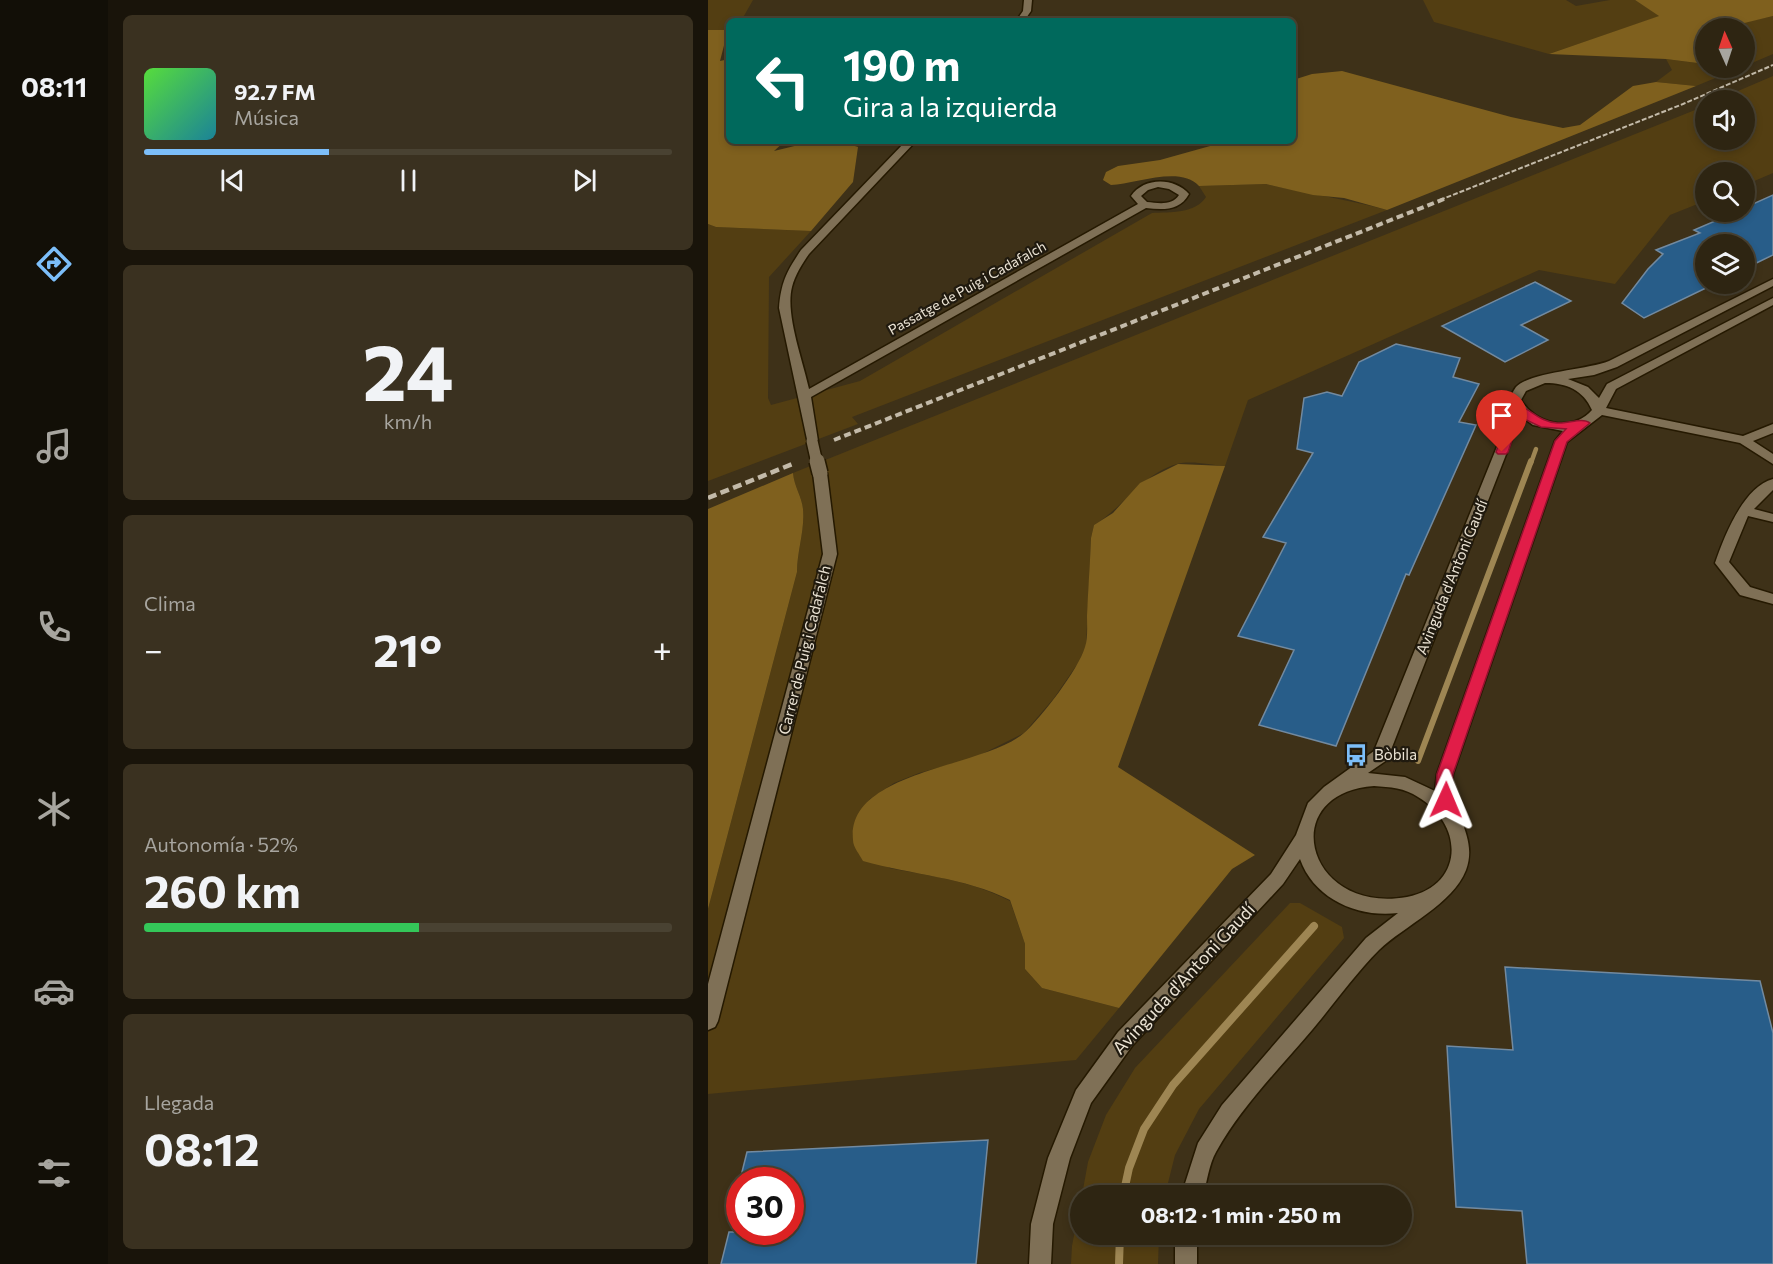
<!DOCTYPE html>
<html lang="es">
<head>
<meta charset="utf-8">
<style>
	:root { --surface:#2e2512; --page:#3a3120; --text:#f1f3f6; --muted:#a7a59f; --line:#494232; --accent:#7cbef9 }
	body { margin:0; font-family:Commissioner,sans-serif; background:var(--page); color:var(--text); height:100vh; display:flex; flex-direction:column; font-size:22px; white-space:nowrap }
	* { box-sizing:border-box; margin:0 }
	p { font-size:20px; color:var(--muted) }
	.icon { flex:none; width:33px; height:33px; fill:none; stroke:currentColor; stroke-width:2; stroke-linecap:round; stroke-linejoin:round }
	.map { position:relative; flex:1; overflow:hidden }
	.side { display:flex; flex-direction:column; gap:15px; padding:15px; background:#19140a; width:600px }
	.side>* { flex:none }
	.guide { position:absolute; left:18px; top:18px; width:570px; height:126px; border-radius:9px; box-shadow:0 3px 9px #0003,0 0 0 2px var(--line); background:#00695c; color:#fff; overflow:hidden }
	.needle { width:39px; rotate:357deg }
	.controls { position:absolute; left:987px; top:18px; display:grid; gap:12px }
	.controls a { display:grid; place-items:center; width:60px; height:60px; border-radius:50%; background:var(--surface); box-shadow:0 3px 9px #0003,0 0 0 2px var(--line); font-size:30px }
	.speed { position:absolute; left:18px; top:1167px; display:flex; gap:12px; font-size:30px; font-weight:700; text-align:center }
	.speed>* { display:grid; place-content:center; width:78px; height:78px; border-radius:50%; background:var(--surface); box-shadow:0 3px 9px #0003,0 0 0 2px var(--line); line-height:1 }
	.speed .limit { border:9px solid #d22; background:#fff; color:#111 }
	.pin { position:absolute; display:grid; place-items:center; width:51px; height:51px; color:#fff; margin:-62px -26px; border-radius:50% 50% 50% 0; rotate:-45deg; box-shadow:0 0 6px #0007 }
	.pin .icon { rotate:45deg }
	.me { position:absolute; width:66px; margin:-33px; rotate:1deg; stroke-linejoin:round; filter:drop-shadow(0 0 4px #0008) }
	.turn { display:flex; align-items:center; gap:21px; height:126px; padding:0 18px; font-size:27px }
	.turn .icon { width:78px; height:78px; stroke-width:2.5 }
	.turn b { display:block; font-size:42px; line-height:51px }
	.big { font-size:45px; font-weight:700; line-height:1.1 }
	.side .tile { flex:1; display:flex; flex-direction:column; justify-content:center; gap:9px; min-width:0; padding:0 21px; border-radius:9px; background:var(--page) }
	.side .dial { align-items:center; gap:0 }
	.dial b { font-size:78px; line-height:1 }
	.song { display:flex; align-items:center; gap:18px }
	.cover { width:72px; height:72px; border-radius:9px; background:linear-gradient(135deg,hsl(110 70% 55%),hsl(190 70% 35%)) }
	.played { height:6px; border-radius:3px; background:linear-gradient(90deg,var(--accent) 35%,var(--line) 35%) }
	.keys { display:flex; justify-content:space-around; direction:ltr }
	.heat { display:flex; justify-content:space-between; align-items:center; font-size:33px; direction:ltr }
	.charge { height:9px; border-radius:4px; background:linear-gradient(90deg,#34c759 52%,var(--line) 0) }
	.trip { position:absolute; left:362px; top:1185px; width:342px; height:60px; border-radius:30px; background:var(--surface); box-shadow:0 3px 9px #0003,0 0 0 2px var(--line); font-weight:700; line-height:60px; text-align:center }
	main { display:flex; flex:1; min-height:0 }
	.tab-bar { display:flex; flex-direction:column; width:108px; justify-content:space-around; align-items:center; background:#120f07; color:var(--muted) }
	.tab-bar .icon { width:42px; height:42px }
	.tab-bar .selected { color:var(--accent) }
	.tab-bar b { font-size:27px; color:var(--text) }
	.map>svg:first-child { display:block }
	.green { fill:#533e12 }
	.forest { fill:#7f601e }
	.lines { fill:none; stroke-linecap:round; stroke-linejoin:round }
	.stream-far2 { stroke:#9e8653; stroke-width:4.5 }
	.stream-far1 { stroke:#9e8653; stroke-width:6 }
	.stream { stroke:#9e8653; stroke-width:8 }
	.building { fill:#285d89; stroke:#728aa0; stroke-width:1.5 }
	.minor-casing { stroke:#251901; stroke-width:3 }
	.minor { fill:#7f7056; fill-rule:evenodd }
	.rail-far2 { stroke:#c3baa9; stroke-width:2; stroke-dasharray:5 2; stroke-linecap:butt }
	.rail-far1 { stroke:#c3baa9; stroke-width:4; stroke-dasharray:7 4; stroke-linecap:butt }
	.rail { stroke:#c3baa9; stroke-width:4.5; stroke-dasharray:9 4.5; stroke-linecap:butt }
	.minor-bridge-far1-casing { stroke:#251901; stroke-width:14; stroke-linecap:butt }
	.minor-bridge-casing { stroke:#251901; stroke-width:18; stroke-linecap:butt }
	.minor-bridge-far1 { stroke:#7f7056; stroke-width:11 }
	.minor-bridge { stroke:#7f7056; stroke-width:15 }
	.route { fill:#e11d48; stroke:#92132f; stroke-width:1.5 }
	.labels { text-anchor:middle; stroke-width:4.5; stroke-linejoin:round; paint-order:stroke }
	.far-street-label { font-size:14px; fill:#ece4d5; stroke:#201a0f }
	.street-label { font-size:15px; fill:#ece4d5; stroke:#201a0f }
	.poi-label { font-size:15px; fill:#ece4d5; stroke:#201a0f; text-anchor:start }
	.near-street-label { font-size:18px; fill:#ece4d5; stroke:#201a0f }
</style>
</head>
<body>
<main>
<nav class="tab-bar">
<b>08:11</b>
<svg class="icon selected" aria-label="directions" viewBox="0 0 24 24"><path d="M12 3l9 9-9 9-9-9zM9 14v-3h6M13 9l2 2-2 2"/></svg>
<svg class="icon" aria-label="music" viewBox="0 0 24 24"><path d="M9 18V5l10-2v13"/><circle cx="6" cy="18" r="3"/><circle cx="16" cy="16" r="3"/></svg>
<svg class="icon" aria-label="phone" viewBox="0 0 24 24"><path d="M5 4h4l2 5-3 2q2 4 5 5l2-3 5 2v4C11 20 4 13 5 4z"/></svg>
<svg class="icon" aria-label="climate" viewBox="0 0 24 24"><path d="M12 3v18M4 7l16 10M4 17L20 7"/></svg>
<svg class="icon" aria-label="car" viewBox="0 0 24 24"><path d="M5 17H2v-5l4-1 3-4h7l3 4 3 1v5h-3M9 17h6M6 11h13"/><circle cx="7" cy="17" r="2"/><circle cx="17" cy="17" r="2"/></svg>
<svg class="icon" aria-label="filters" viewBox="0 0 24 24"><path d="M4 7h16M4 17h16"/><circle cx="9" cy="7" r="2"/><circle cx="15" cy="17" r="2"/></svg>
</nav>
<section class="side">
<div class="tile">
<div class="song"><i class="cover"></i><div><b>92.7 FM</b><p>Música</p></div></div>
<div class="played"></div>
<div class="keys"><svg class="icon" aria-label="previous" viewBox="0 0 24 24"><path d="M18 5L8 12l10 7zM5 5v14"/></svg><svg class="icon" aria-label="pause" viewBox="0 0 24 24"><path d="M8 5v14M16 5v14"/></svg><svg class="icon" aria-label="next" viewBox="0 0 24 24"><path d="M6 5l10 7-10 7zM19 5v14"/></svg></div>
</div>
<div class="tile dial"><b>24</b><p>km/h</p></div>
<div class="tile"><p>Clima</p>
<div class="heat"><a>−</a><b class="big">21°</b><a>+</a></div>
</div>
<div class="tile"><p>Autonomía · 52%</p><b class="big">260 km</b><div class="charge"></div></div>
<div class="tile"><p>Llegada</p><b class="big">08:12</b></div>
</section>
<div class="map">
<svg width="1065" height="1264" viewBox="0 0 1065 1264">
	<rect width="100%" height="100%" fill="#3e3118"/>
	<g class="green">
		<path d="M0,0H45L33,21H21L20,30H0Z"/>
		<path d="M715,0H858L868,6L902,0H927L952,16L841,54L726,22Z"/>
		<path d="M1065,16V54L1037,66V62L1044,59L1037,51L1036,28L1014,27Z"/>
		<path d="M958,59L997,64L998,68H1032L988,86L948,82L964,70Z"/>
		<path d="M1065,76V173L1037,185L1036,172H998L997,201L962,215L907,284L831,270L540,400L517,466C503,465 483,460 469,464C434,474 416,507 386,525L383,538L378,646L370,663L346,698L316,733L266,758L211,773L186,783L162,799L148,821L181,868C223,876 264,881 302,901L317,944V969L334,988L411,1008L368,1060L0,1094V909L89,572C89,551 97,530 95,509C94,497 86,486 85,473L997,106L998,140H1036V100H1009Z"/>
		<path d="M558,184C599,194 639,199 679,210L144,417L150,424L0,481V224L8,227L103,231L61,277L60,398L63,405L152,381L444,213C462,212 487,214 498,197L491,186Z"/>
		<path d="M582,903H592L634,927L636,938L491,1109L467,1155L457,1195H374L380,1162L398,1115L427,1068Z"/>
		<path d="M372,1204V1234L451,1235L450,1264H363L364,1246Z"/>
	</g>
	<g class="forest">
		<path d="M927,0H1065V16L1016,28H998L997,64L958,59L841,54L951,16Z"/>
		<path d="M0,30H20L12,61L21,59V141H77L66,151L107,141H139L137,143L150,147L145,182L103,231L8,227L0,224Z"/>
		<path d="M634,71L803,117L855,128L872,125L925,86L948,82L988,86L679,210L636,198L605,195L558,184L491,186C473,165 426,184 403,185L395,180L398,172L410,166L452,160L520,141H585V80L604,74Z"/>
		<path d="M470,464L517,466L410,767L547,855L524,869L411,1008L334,988L317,969V944L302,900C256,877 204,875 155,861C152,855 145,847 145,840C138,770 276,768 316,733C334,717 370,670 377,647C380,638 379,626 379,616C380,590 382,564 383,538L386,525L405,513L432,483Z"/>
		<path d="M85,473C86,486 94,497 95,509C97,530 89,551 89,572L0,909V509Z"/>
	</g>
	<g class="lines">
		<path class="stream-far2" d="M823,463L828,449"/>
		<path class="stream-far1" d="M710,761L823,461"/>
		<g class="stream">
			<path d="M415,1196L421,1168L436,1129L465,1085L606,926"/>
			<path d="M411,1264L412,1234"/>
		</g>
	</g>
	<g class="building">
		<path d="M1065,195V255L1036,269V244H998V288L936,318L914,303L940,269L955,254L948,250L992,233L986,230L1028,212H1036V208Z"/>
		<path d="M827,282L863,301L813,325L840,340L797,362L734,326Z"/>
		<path d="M688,344L752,358L745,377L771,384L751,422L768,425L701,575L698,574L628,746L551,725L586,650L530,636L578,543L555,537L605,453L589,449L596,398L619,392L634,396L651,362Z"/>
		<path d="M797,967L1052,981L1065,1033V1264H819L814,1211L748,1207L739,1046L805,1050Z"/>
		<path d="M280,1140L268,1264H13L21,1232H82V1180H32L39,1152Z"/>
	</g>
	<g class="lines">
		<g class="minor-casing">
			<g id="minor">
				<path d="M316,0H324L323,11L316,21H308L315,11Z"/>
				<path d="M198,141H208L101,254C94,264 87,275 84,287C77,314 95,361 101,389L430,204L423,196C436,177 466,177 481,194C472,211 455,210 438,208L103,397L110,441L108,444H100L71,308C73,282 79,271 93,250ZM450,187L461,189L471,195C464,206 450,203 439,202L433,196L440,190Z"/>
				<path d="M1065,279V286L909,367L886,375L860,379L880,387L891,398L899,384L1065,298V305L908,389L898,408L1035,436L1065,424V433L1045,441L1065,454V464L1032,443L894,415L859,442L745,774C740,811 771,835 758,870C745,904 696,926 671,950C647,974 626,1004 604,1030C571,1069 533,1107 508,1152C501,1164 499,1182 495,1196H473L490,1143L514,1105L658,938L690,913C650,918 606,899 592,859L575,884L424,1046L383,1103L362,1158L345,1224L343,1264H321L323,1224L340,1158L368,1090L410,1032L563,874L588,835L600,803L616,787L666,751L805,407L801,400C803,396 805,391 808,387C822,372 878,370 901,361ZM837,383C859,383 875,390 884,410C864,433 827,424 813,400L818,391ZM813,416L825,425L855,431L847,441L729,774L727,791L697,777L660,773L679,760L681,755ZM666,786C682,787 697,788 710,797C757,825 756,886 699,897C598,915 567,793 666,786Z"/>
				<path d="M112,469L119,473L129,554L10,1021L7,1027L0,1030V984L115,554L105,473Z"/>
				<path d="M1065,479V490L1046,509L1065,514V522L1040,516L1021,562L1042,587L1065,594V604L1032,595L1007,563C1016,537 1035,487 1065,479Z"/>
				<rect x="467" y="1234" width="22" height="30"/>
			</g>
		</g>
		<use href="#minor" class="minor"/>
		<path class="rail-far2" d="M732,200L975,104L1065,65"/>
		<path class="rail-far1" d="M126,440L736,199"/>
		<path class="rail" d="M0,498L87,463"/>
		<g class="minor-bridge-far1-casing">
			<path id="minor-bridge-far1" d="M104,441L109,463"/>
		</g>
		<g class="minor-bridge-casing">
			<path id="minor-bridge" d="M109,461L112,473"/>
		</g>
		<use href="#minor-bridge-far1" class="minor-bridge-far1"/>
		<use href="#minor-bridge" class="minor-bridge"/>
	</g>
	<path class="route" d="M810,405C824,410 832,422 849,423C860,424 874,417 882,423L859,442L745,774C743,783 746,798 743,804L738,806L732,804C727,794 728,785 729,774L847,441L858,429L833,427L812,417L800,452L798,454H790L788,452L804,408Z"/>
	<defs>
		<g id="bus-bare" transform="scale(1.8)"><path d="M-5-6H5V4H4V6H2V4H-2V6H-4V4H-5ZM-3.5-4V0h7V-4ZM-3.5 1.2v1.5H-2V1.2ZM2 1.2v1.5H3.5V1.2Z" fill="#7cbef9" stroke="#201a0f" stroke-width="2.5" paint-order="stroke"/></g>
	</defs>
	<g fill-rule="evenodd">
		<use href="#bus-bare" x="648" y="755"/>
	</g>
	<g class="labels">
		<g class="far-street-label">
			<text transform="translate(259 288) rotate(-29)" y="5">Passatge de Puig i Cadafalch</text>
		</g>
		<g class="street-label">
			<text transform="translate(744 577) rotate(-68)" y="5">Avinguda d'Antoni Gaudí</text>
			<text transform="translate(97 650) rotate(-76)" y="5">Carrer de Puig i Cadafalch</text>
		</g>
		<g class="poi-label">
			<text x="666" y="760">Bòbila</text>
		</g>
		<g class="near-street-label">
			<text transform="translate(476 979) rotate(-47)" y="6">Avinguda d'Antoni Gaudí</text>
		</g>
	</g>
</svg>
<div class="controls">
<a><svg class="needle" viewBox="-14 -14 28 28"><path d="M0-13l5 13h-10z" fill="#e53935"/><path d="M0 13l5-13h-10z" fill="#a7a59f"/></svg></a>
<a><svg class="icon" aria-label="sound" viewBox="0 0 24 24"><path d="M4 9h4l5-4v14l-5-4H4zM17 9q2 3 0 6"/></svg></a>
<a><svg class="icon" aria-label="search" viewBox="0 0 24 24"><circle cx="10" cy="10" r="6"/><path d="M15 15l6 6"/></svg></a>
<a><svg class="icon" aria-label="layers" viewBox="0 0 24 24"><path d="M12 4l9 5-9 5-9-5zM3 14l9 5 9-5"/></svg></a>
</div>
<div class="speed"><div class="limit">30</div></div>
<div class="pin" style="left:794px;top:452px;background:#d93025"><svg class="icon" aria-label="arrive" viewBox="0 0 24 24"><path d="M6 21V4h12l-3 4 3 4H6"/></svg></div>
<svg class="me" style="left:738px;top:800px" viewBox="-20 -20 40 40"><path d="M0-17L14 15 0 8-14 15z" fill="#e11d48" stroke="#fff" stroke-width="4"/></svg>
<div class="trip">08:12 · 1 min · 250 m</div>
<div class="guide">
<div class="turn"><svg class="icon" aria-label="left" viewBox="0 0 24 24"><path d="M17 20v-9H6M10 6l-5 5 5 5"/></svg><div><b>190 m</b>Gira a la izquierda</div></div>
</div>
</div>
</main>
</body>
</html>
